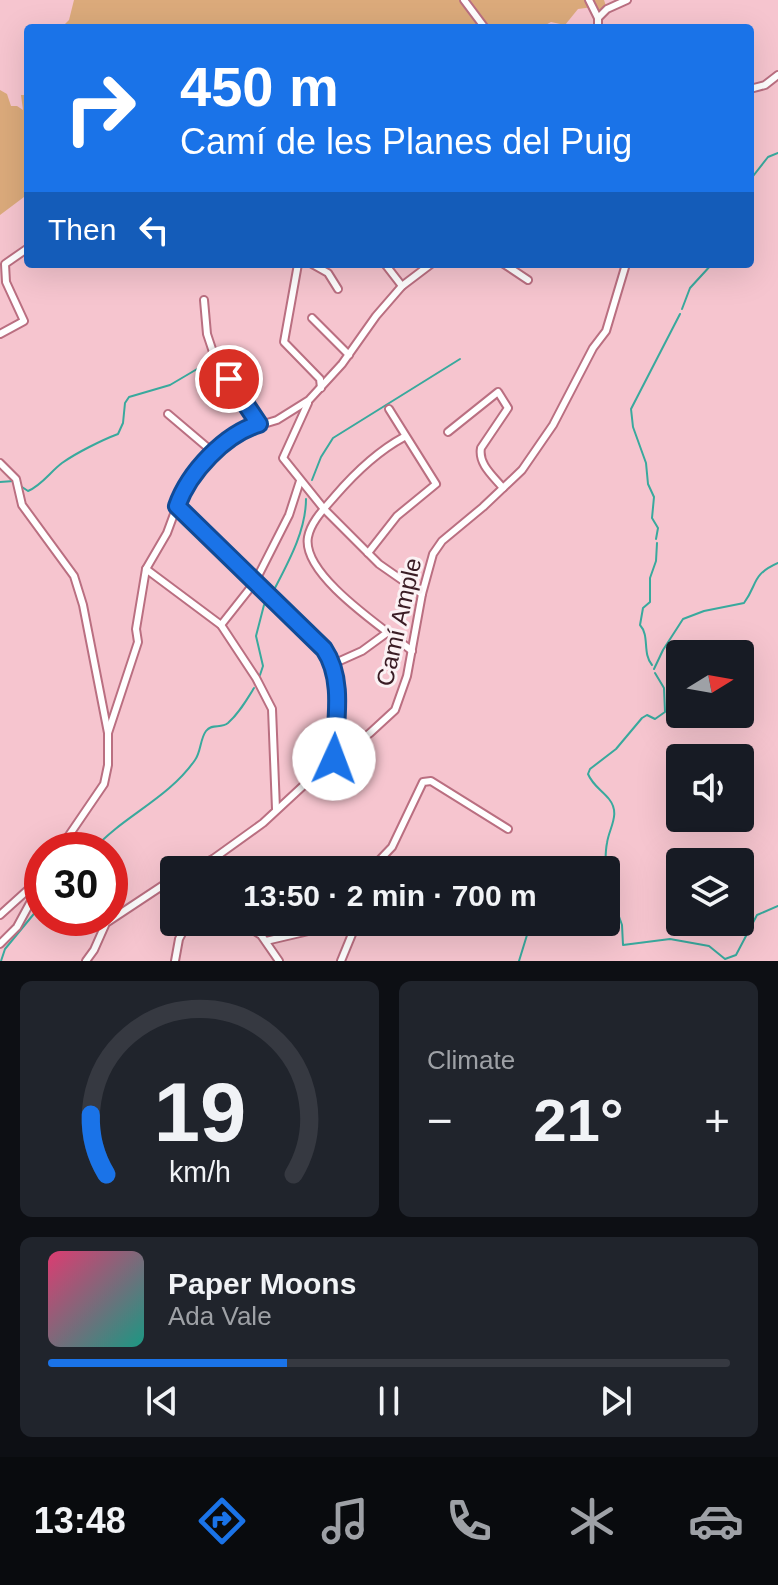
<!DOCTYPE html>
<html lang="en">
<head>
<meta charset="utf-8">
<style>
	:root { --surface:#171b24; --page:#20242c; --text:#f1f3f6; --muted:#9ea1a6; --line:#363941; --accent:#1a73e8 }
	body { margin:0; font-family:Helvetica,sans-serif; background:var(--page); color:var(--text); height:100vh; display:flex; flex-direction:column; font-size:30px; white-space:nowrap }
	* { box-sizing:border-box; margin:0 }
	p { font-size:26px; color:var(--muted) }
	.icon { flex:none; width:44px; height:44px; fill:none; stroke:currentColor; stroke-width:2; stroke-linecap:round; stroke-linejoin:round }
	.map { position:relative; height:961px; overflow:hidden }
	.side { display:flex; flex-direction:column; gap:20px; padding:20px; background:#0d0f14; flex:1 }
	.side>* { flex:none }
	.banner { position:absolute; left:24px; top:24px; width:730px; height:244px; border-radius:8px; box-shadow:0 8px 32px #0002; background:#1a73e8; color:#fff; overflow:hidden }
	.needle { width:52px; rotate:79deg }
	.buttons { position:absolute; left:666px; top:640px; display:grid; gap:16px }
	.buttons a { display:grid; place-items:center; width:88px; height:88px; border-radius:8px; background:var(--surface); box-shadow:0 8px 32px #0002; font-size:40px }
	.speed { position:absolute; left:24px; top:832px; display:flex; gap:16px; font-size:40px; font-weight:700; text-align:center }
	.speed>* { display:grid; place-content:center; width:104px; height:104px; border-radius:50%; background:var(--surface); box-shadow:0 8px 32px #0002; line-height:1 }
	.speed .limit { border:12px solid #d22; background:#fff; color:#111 }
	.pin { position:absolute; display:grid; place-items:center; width:68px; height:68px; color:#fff; margin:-34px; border:4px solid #fff; border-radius:50%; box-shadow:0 2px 8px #0007 }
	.me { position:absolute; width:88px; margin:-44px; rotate:2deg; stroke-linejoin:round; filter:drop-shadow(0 0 6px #0008) }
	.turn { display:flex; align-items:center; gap:28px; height:168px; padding:0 24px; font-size:36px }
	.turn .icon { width:104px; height:104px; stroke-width:2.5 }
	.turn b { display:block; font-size:56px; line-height:68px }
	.then { display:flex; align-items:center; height:76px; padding:0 24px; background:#0003; gap:16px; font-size:30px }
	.big { font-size:60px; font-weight:700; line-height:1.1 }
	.side .tile { flex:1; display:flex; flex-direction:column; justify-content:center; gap:12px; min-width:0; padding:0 28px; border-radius:12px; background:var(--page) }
	.side .dial { align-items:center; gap:0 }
	.dial svg { height:208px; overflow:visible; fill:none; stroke:var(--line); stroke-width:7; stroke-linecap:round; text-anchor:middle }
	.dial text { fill:var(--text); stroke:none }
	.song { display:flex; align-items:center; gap:24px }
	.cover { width:96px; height:96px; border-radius:12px; background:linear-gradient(135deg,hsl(340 70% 55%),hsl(170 70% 35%)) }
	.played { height:8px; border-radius:4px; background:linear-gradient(90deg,var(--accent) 35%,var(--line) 35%) }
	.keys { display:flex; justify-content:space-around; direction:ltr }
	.heat { display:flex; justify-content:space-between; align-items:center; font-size:44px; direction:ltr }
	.side .tiles { flex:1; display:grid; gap:20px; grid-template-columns:1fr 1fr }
	.tile:last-child { grid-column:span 2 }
	.trip { position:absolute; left:160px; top:856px; width:460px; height:80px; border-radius:8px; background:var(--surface); box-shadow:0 8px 32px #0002; font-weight:700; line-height:80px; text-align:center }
	.tabs { display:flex; height:128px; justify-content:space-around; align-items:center; background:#090b0e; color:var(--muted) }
	.tabs .icon { width:56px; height:56px }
	.tabs .current { color:var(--accent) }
	.tabs b { font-size:36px; color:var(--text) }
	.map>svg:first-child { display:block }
	.green { fill:#dbaa7b }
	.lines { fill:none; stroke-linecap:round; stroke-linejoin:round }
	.stream { stroke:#39a99d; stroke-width:2 }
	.street-casing { stroke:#ba6f81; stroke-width:10 }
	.street { stroke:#fff; stroke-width:6 }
	.route-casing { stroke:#114b97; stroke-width:20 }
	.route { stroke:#1a73e8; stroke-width:14 }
	.labels { text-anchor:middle; stroke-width:6; stroke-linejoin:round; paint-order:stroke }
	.street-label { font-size:24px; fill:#3a1c24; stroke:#fbf2f4 }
</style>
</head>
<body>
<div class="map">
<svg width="778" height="961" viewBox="0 0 778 961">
	<rect width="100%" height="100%" fill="#f6c5cf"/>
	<g class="green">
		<path d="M74,0H604L607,9L599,14L593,7L578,9L565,25L551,22L540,28H61L69,20Z"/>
		<path d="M0,90L7,94L11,106H17L23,110L21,95H28V194L0,215Z"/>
	</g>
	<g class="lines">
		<g class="stream">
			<path d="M750,180L768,157L778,153"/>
			<path d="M682,309L690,288L712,264"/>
			<path d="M312,480L321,457L333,438L460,359"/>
			<path d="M0,482L14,481"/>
			<path d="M19,485L28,491C42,485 50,472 62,463C76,453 102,440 118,434L123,423L125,403L129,397L170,385L209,362"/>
			<path d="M656,539L658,528L652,518L654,497L648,484L646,463L633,427L631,409L680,314"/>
			<path d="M275,588C289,561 306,530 306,499"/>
			<path d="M652,665C642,653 650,636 640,625L643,608L650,602V578L656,561L657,543"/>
			<path d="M654,669L663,650L683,619L704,611L744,603C758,584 751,575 778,563"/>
			<path d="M260,675L263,666L256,636L264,605"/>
			<path d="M93,850C123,816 168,799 195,760C201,752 200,739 206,731C212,723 221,729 228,723C239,713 246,701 254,688"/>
			<path d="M605,870C606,861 605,852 607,843C609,828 621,814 609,799C602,790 593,786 588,774L590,769L616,749L642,718L647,715L655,719L665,712L664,688L655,673"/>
			<path d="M606,904L616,908L622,925L623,945L670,939L709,946L725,959L736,955L757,915L778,906"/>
			<path d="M1,961L5,949L42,904"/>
			<path d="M519,961L531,922"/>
		</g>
		<g class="street-casing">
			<g id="street">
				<path d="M464,0L485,28"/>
				<path d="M589,0L598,18V28"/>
				<path d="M598,18L607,9L627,0"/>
				<path d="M750,89L765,85L778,75"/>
				<path d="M298,264L284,342L320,379L321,388"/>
				<path d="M312,264L328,273L338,289"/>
				<path d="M385,264L402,286"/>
				<path d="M504,264L528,280"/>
				<path d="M204,300L207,334L214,355L259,424"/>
				<path d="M312,318L349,355"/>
				<path d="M0,334L24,321L6,282L5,264L28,248"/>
				<path d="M308,403L283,458L324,509L379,564L422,594"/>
				<path d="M168,414L214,453"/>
				<path d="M448,432L498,392L508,408L481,448C478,464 493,476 503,488"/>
				<path d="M404,437C378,451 354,474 335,496C325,508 311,521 308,537C301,575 385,629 412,651"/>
				<path d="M0,463L16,479L22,505L74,576L83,605L108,733V765L104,784L59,850"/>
				<path d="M177,506L324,649C345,680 335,723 334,759"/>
				<path d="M368,553L397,516L436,484L389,409"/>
				<path d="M146,569L221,625L256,678L272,709L276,809"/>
				<path d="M221,625L255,582L289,515L300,481"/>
				<path d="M333,664L362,651L388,632"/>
				<path d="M108,733L138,642L136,629L146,569L167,533L181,495L203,464L247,429L277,420L309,400L342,364L376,316L402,286L431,264"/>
				<path d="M190,870L213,859"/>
				<path d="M211,870L213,859L263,823L317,773L370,733L395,710L407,676L422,594L433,554L442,541L483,507L522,470L553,425L593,348L606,331L626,264"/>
				<path d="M370,870L392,847L423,782L431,781L508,829"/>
				<path d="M0,915L31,887L38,890"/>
				<path d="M240,922L261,935L279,961"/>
				<path d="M266,941L347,922"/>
				<path d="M0,944L17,927L42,881"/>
				<path d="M86,961L94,950L106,923L174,878"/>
				<path d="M175,961L179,939L188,922"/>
				<path d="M341,961L357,922"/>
			</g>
		</g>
		<use href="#street" class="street"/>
	</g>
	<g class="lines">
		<g class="route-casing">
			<path id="route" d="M229,379L259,424C225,434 189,472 177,506L324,649C345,680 335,723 334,759"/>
		</g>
		<use href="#route" class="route"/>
	</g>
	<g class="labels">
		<g class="street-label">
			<text transform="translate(399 622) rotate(-77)" y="8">Camí Ample</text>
		</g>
	</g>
</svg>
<div class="buttons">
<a><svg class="needle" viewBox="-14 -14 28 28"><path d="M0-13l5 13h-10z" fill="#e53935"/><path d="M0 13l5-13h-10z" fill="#9ea1a6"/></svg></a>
<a><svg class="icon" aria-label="sound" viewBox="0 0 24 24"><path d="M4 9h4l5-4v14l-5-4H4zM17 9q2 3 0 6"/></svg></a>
<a><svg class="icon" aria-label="layers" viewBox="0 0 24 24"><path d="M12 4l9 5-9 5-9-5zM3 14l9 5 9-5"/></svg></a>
</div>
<div class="speed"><div class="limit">30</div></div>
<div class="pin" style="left:229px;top:379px;background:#d93025"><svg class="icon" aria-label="arrive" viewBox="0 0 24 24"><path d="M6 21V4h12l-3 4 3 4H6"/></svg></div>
<svg class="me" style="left:334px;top:759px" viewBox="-20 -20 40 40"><circle r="19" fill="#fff"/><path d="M0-13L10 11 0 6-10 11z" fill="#1a73e8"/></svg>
<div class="trip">13:50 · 2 min · 700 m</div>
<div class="banner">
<div class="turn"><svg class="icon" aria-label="right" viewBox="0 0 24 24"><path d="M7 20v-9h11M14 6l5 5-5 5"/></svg><div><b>450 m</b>Camí de les Planes del Puig</div></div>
<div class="then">Then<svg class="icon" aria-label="left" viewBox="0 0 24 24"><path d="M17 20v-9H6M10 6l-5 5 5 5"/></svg></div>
</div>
</div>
<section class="side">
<div class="tiles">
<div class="tile dial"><svg viewBox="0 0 100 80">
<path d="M14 69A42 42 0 1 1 86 69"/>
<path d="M14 69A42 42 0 0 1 8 46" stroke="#1a73e8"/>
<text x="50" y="56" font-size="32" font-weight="700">19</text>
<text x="50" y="72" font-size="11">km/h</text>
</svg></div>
<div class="tile"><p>Climate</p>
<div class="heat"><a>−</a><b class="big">21°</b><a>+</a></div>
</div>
<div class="tile">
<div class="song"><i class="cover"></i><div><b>Paper Moons</b><p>Ada Vale</p></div></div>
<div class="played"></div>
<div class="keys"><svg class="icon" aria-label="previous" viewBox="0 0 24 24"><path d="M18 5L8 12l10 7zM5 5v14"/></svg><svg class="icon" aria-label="pause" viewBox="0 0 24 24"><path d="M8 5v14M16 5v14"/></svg><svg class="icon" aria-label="next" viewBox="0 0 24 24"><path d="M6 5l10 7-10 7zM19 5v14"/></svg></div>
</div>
</div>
</section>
<nav class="tabs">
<b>13:48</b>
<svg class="icon current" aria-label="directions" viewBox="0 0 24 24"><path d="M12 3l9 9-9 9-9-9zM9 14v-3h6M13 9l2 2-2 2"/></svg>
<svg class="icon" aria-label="music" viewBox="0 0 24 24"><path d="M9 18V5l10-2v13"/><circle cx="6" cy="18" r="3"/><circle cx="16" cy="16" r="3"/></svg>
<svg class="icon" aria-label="phone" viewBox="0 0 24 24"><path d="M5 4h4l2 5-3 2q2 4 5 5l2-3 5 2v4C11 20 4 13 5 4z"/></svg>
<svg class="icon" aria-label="climate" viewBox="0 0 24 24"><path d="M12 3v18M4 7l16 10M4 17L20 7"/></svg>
<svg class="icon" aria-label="car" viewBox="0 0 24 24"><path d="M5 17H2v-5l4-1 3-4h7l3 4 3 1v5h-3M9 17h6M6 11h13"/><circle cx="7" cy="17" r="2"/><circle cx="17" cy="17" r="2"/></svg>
</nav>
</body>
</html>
